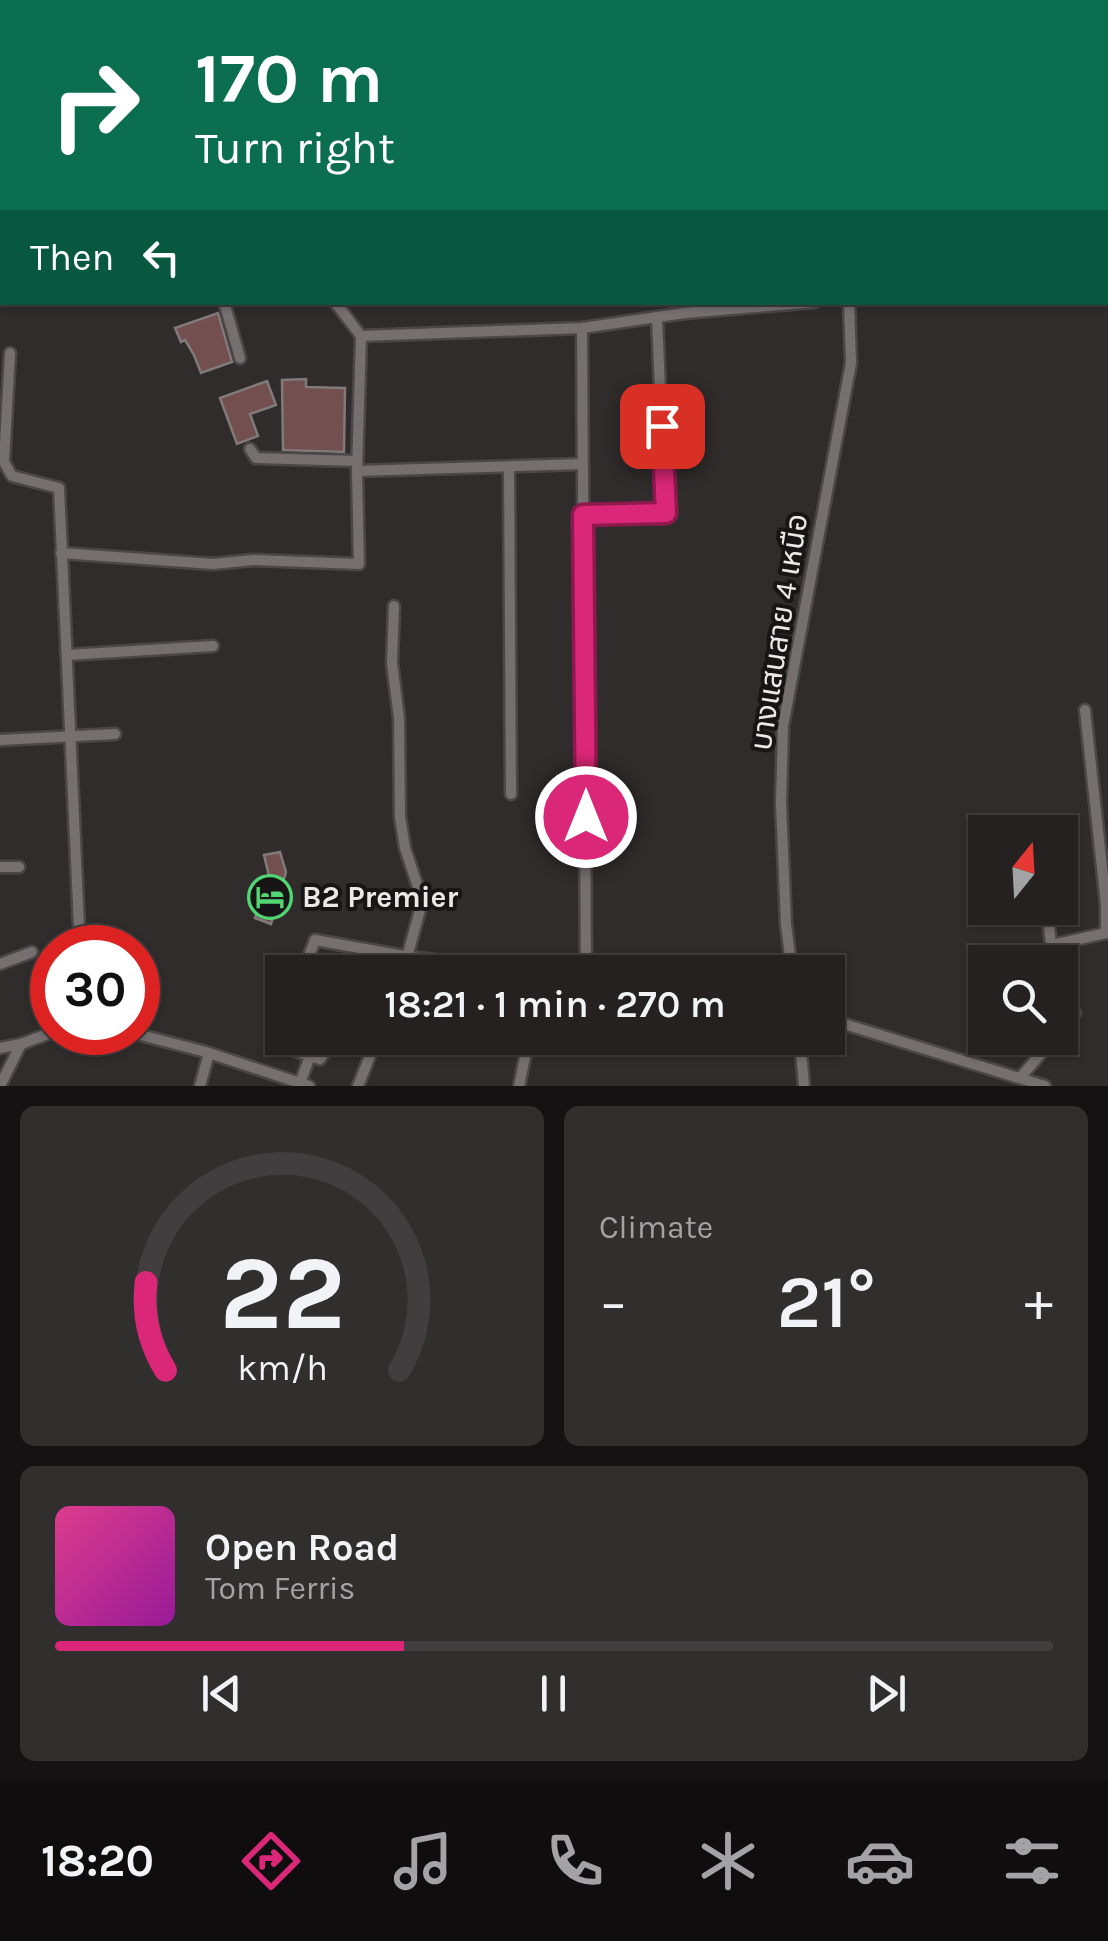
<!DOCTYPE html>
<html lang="en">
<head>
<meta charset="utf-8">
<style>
	:root { --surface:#252121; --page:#312e2e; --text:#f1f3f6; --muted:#a3a3a5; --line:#423e3f; --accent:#db2777 }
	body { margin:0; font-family:Karla,"Noto Sans Thai",sans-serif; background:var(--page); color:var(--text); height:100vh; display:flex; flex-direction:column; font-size:38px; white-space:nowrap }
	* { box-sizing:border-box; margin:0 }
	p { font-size:32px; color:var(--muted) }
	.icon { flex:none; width:55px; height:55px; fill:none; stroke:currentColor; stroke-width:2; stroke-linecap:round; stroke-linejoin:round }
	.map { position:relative; height:1086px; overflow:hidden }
	.drawer { display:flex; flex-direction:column; gap:20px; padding:20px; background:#141212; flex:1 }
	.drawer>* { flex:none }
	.banner { position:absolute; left:0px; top:0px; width:1110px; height:305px; box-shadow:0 2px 8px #0004,0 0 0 2px var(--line); background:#0b6e4f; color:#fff; overflow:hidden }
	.needle { width:65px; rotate:18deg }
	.buttons { position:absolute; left:968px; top:815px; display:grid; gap:20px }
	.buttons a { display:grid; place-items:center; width:110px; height:110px; border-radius:0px; background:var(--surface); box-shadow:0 2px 8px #0004,0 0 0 2px var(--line); font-size:50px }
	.speed { position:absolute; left:30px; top:925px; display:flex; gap:20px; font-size:50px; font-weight:700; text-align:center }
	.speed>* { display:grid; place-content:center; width:130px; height:130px; border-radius:50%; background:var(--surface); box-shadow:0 2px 8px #0004,0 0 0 2px var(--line); line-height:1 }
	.speed .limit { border:15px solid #d22; background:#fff; color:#111 }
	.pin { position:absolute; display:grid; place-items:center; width:85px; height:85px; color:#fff; margin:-42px; border-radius:20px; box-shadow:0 5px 15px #0006 }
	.me { position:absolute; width:110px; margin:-55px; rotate:0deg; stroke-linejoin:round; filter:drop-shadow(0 0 8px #0008) }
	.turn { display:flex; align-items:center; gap:35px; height:210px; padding:0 30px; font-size:45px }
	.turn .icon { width:130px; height:130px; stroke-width:2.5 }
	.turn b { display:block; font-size:70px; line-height:85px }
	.then { display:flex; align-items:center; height:95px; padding:0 30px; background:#0003; gap:20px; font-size:38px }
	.big { font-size:75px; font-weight:600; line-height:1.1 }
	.drawer .tile { flex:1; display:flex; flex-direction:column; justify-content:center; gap:15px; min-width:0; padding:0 35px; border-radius:15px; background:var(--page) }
	.drawer .dial { align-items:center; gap:0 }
	.dial svg { height:260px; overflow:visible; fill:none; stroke:var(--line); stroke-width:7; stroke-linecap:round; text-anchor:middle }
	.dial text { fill:var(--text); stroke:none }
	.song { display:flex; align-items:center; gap:30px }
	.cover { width:120px; height:120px; border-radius:15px; background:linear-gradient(135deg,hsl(330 70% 55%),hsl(300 70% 35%)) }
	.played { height:10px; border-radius:5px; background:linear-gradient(90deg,var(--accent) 35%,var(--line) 35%) }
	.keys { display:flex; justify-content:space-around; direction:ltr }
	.heat { display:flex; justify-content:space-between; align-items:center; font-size:55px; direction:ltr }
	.drawer .tiles { flex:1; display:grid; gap:20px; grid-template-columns:1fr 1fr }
	.tile:last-child { grid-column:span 2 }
	.trip { position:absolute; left:265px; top:955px; width:580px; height:100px; border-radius:0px; background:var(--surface); box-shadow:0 2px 8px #0004,0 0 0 2px var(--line); font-weight:600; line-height:100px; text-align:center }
	.tab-bar { display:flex; height:160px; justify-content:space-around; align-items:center; background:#0f0d0d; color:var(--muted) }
	.tab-bar .icon { width:70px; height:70px }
	.tab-bar .on { color:var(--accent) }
	.tab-bar b { font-size:45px; color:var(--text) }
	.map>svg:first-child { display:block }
	.building { fill:#73504f; stroke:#817a7a; stroke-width:2.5 }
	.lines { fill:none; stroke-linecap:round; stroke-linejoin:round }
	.street-casing { stroke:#4b4747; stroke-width:15 }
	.street { stroke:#766f6f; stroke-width:10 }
	.route-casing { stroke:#8e194d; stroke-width:25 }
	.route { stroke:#db2777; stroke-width:18 }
	.labels { text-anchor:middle; stroke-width:8; stroke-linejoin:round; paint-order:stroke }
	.street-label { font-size:30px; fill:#ebe8e7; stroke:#171515 }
	.poi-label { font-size:30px; font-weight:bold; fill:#ebe8e7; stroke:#171515; text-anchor:start }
</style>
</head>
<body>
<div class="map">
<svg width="1108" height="1086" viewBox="0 0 1108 1086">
	<rect width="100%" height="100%" fill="#312c2c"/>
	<g class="building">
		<path d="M218,313L232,362L201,373L194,355L185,340L181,342L175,328Z"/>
		<path d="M306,379V387L345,388L344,452L283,450L282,380Z"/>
		<path d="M267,381L276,405L250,414L258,436L237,444L220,398Z"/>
		<path d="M280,852L286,872L271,924L255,918L269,876L264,855Z"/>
	</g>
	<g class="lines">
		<g class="street-casing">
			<g id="street">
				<path d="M141,0V2"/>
				<path d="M480,0L488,2"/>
				<path d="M788,0V2"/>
				<path d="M530,2L545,0"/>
				<path d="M224,302L240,358"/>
				<path d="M335,302L361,336L582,328L685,313L815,302"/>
				<path d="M582,328L586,972"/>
				<path d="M10,353L4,462L12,476L59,488L80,948"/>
				<path d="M250,449L256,458L357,461"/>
				<path d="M509,468L511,794"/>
				<path d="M357,471L582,464"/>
				<path d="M583,515L665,513L657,317"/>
				<path d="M61,553L213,564L253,560L359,564L357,471L361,336"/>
				<path d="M394,606L392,663L399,718L400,817L405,848L418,887L420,910L403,972"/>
				<path d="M67,655L213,646"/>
				<path d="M0,740L115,734"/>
				<path d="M0,867H19"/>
				<path d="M1047,908L1053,962"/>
				<path d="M1052,945L1106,933V905L1085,710"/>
				<path d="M0,964L32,952"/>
				<path d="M303,972L315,940L410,957L537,972"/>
				<path d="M792,972L786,924L781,803L783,726L851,363L849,302"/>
				<path d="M1060,1005L1075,1013"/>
				<path d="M828,1019L1045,1086"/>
				<path d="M282,1022L276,1037C284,1049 306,1055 320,1059L334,1038"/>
				<path d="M129,1032L206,1052L309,1086"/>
				<path d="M800,1038L804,1086"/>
				<path d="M0,1048L21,1044"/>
				<path d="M1020,1078L1054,1038"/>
				<path d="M300,1083L310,1056"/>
				<path d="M0,1086L21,1044L53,1032"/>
				<path d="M200,1086L209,1053"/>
				<path d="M358,1086L377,1038"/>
				<path d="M519,1086L529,1038"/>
			</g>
		</g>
		<use href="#street" class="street"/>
	</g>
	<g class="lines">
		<g class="route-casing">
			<path id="route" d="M586,817L583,515L666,513L662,426"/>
		</g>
		<use href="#route" class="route"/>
	</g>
	<defs>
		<g id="hotel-ring" transform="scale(2.25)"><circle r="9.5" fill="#171515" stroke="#52d673" stroke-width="1.5"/><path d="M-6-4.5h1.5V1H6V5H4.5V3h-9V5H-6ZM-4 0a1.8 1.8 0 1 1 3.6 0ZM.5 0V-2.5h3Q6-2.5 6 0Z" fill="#52d673"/></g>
	</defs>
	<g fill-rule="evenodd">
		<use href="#hotel-ring" x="270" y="897"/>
	</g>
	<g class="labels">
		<g class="street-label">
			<text transform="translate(779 632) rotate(-81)" y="10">บางแสนสาย 4 เหนือ</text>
		</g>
		<g class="poi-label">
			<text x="302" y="907">B2 Premier</text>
		</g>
	</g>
</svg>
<div class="buttons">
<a><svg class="needle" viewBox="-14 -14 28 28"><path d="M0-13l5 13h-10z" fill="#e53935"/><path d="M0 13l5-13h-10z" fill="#a3a3a5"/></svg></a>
<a><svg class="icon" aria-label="search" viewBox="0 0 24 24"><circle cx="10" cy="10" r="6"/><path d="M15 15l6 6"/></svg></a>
</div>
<div class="speed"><div class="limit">30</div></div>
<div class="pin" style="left:662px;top:426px;background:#d93025"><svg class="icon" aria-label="arrive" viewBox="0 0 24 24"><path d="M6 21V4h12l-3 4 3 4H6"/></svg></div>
<svg class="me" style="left:586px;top:817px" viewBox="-20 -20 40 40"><circle r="17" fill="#db2777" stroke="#fff" stroke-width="3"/><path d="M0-11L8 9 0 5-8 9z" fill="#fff"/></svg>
<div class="trip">18:21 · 1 min · 270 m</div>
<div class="banner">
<div class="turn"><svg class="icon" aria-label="right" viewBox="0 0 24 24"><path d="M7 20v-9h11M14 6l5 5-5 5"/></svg><div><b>170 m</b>Turn right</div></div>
<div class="then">Then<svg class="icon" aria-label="left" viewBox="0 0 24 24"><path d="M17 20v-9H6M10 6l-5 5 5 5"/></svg></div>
</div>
</div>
<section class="drawer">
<div class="tiles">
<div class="tile dial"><svg viewBox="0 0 100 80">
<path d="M14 69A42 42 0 1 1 86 69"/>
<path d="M14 69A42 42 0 0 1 8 42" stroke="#db2777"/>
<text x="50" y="56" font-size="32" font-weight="700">22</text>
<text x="50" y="72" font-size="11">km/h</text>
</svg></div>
<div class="tile"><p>Climate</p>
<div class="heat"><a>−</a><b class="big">21°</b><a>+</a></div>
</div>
<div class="tile">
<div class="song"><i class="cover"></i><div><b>Open Road</b><p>Tom Ferris</p></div></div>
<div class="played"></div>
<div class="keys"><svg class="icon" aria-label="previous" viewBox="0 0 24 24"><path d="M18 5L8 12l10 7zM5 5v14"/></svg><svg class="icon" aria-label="pause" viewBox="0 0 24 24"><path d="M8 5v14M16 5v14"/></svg><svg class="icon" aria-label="next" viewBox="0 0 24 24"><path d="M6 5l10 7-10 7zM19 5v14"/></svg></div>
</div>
</div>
</section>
<nav class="tab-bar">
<b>18:20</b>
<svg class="icon on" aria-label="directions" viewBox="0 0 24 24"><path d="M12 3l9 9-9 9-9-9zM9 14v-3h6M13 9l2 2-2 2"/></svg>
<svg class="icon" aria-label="music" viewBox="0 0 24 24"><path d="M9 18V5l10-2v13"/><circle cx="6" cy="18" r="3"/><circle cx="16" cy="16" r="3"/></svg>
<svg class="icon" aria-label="phone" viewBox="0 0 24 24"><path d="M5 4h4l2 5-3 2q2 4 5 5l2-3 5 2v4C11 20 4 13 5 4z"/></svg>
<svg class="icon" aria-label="climate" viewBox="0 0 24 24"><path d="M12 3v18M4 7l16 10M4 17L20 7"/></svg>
<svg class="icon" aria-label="car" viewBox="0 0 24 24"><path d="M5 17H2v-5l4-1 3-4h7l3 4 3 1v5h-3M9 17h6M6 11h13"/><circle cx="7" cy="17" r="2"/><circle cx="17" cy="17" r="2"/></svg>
<svg class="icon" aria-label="filters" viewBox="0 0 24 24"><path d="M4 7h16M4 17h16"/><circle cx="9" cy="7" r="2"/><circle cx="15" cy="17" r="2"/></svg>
</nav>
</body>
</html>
